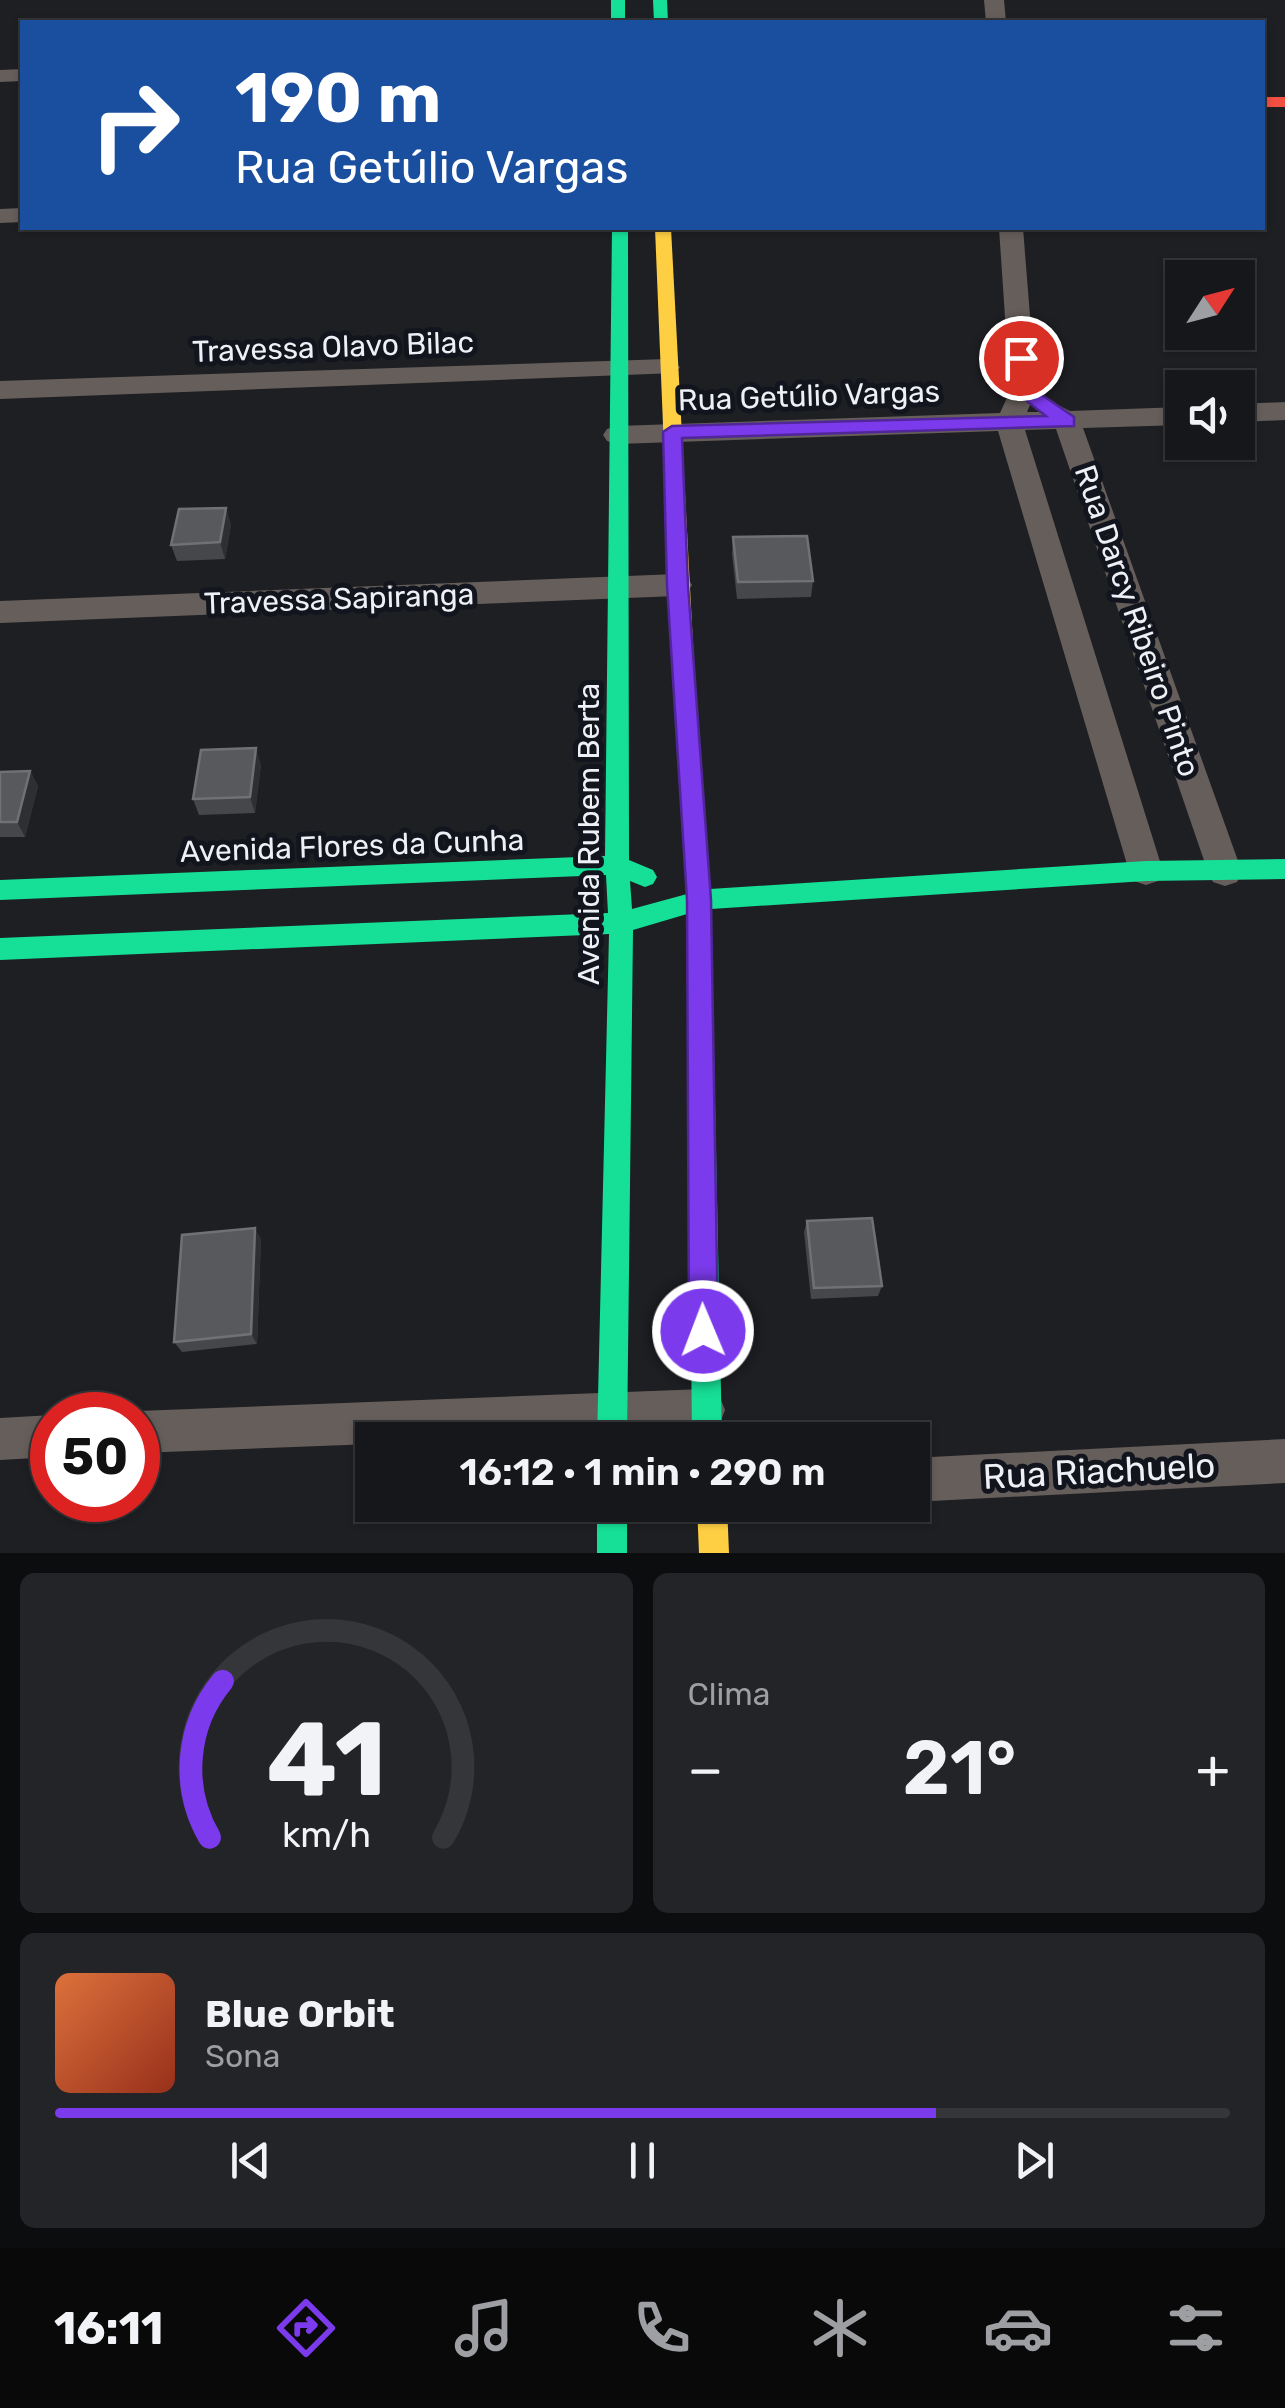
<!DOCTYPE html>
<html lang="pt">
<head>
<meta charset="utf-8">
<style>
	:root { --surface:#16171a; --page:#232427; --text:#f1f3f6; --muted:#9e9fa2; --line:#353639; --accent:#7c3aed }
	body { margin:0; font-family:Rubik,sans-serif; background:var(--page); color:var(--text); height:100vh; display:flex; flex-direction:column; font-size:38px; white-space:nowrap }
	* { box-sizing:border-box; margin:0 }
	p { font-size:32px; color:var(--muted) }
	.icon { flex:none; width:55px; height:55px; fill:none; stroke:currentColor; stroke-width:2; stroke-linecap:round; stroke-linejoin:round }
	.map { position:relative; height:1553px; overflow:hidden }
	.panel { display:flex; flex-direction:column; gap:20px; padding:20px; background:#0c0d0e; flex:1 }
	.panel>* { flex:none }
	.top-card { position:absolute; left:20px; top:20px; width:1245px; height:210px; border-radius:0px; box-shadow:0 2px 8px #0004,0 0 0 2px var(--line); background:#1a4fa0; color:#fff; overflow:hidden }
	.needle { width:65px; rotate:54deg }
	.tools { position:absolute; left:1165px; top:260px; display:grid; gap:20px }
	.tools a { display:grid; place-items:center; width:90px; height:90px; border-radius:0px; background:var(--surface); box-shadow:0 2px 8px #0004,0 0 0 2px var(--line); font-size:50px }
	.speed { position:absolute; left:30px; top:1392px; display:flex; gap:20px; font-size:50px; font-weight:700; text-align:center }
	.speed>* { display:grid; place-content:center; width:130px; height:130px; border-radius:50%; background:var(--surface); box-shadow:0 2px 8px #0004,0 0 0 2px var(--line); line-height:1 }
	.speed .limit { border:15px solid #d22; background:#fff; color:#111 }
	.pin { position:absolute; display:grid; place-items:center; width:85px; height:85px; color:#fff; margin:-42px; border:5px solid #fff; border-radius:50%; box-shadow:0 2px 10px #0007 }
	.me { position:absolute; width:110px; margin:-55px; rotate:359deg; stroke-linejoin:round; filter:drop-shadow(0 0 8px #0008) }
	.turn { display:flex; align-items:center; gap:35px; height:210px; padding:0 50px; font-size:45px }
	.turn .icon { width:130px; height:130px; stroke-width:2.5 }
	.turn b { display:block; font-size:70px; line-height:85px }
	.big { font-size:75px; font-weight:600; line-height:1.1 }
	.panel .tile { flex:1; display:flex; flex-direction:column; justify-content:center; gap:15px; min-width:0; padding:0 35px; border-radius:15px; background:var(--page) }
	.panel .dial { align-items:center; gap:0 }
	.dial svg { height:260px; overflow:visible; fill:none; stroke:var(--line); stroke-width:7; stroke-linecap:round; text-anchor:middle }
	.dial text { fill:var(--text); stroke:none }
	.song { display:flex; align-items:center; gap:30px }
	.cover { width:120px; height:120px; border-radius:15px; background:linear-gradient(135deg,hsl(20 70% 55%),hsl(10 70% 35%)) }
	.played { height:10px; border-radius:5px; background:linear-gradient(90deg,var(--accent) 75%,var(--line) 75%) }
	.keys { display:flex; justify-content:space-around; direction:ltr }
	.heat { display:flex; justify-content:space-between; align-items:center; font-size:55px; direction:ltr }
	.panel .tiles { flex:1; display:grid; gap:20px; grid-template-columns:1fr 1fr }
	.tile:last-child { grid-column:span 2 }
	.trip { position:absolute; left:355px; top:1422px; width:575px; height:100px; border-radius:0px; background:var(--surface); box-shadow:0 2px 8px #0004,0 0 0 2px var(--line); font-weight:600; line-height:100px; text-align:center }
	.tabs { display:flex; height:160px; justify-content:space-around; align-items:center; background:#09090a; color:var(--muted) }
	.tabs .icon { width:70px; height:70px }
	.tabs .selected { color:var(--accent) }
	.tabs b { font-size:45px; color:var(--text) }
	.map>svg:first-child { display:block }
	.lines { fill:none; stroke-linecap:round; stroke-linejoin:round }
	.street { fill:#665e5a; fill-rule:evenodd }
	.fast { fill:#16e098; fill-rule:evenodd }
	.slow { fill:#ffcf43; fill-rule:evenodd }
	.jam { fill:#f24e42; fill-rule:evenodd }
	.wall { fill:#46474a }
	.shaded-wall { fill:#2e2f33 }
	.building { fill:#58595c; stroke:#6f7174; stroke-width:2.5 }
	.route { fill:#7c3aed; stroke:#51269a; stroke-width:2.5 }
	.labels { text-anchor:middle; stroke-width:10; stroke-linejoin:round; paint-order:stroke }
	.street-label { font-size:30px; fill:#eef0f6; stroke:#12151d }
	.near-street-label { font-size:35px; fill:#eef0f6; stroke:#12151d }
</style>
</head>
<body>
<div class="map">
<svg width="1285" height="1553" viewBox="0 0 1285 1553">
	<rect width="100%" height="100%" fill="#1e1f23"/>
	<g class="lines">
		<g class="street">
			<path d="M984,0H1004L1006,22H986Z"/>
			<path d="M22,69V81L0,82V70Z"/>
			<path d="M22,208V222L0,223V209Z"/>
			<path d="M999,228H1023L1036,391L1027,412H1039L1043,405L1052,402L1070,411L1182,407V425L1083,428L1242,872L1237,882L1225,886L1213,882L1208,872L1056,429L1025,430L1163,871L1158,881L1146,885L1134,881L1129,871L998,431L617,444L607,441L603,435L607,429L617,426L1000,413L1010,391Z"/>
			<path d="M667,359L680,367L676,373L0,399V381Z"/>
			<path d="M1285,402V420L1238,422V404Z"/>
			<path d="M677,574L687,577L692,585L687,593L677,596L0,623V601Z"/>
			<path d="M704,1389L719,1395L725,1410L719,1425L704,1431L372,1440V1444L138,1453V1415H127L138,1411Z"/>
			<path d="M53,1415L52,1457L0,1460V1418Z"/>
			<path d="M1285,1439V1483L912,1502V1458Z"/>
		</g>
		<g class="fast">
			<rect x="611" y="0" width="14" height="22"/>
			<path d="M653,0H667L668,22H654Z"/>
			<path d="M612,228H628L629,860L653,870L657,877L653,884L645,887L630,881L632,909L687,894L675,720L686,711L697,720L710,889L1146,861L1285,859V879L1146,881L711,909L722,1440H692L687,914L633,930L627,1440H597L609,934L0,960V938L608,913L606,875L0,900V880L605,856Z"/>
			<rect x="597" y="1505" width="30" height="48"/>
		</g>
		<g class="slow">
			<path d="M655,228H671L697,720L686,729L675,720Z"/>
			<path d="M697,1505H727L729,1553H699Z"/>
		</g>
		<rect class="jam" x="1262" y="97" width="23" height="10"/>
	</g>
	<g class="wall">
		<path d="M226,508L231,525L225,559L177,561L171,545Z"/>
		<path d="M733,537L813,581L811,597L737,599L732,554Z"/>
		<path d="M261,764L255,813L199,815L193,799Z"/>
		<path d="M30,771L38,786L25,837H0V772Z"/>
		<path d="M807,1221L882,1286L878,1296L811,1299L804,1232Z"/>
		<path d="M261,1239L257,1344L182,1352L174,1342Z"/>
	</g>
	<g class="shaded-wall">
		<path d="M226,508L231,525L225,559L220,542Z"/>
		<path d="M256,748L261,764L255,813L250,797Z"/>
		<path d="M30,771L38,786L25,837L17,822Z"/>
		<path d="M255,1228L261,1239L257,1344L251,1334Z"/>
	</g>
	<g class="building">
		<path d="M226,508L220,542L171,545L179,509Z"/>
		<path d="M807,536L813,581L738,582L733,537Z"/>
		<path d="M256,748L250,797L193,799L201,750Z"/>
		<path d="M30,771L17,822H0V772Z"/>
		<path d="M872,1218L882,1286L814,1288L807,1221Z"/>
		<path d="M255,1228L251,1334L174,1342L182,1235Z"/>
	</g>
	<path class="route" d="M1021,352L1030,358L1032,388L1074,417V426L682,438L688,585L711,900L718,1331L713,1341L703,1345L693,1341L689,1331L687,900L667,585L663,432L672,426L1046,416L1014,391L1012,358Z"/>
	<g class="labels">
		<g class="street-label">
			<text transform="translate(333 347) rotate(-2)" y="10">Travessa Olavo Bilac</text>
			<text transform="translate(809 396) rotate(-2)" y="10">Rua Getúlio Vargas</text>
			<text transform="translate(339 599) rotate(-2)" y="10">Travessa Sapiranga</text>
			<text transform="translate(1137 621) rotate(71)" y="10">Rua Darcy Ribeiro Pinto</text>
			<text transform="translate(589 834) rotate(-90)" y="10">Avenida Rubem Berta</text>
			<text transform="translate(352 846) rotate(-2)" y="10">Avenida Flores da Cunha</text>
		</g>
		<g class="near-street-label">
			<text transform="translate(1099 1471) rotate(-3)" y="12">Rua Riachuelo</text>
		</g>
	</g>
</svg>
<div class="tools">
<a><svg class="needle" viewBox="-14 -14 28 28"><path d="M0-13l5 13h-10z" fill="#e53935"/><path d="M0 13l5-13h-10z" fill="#9e9fa2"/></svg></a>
<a><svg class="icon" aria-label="sound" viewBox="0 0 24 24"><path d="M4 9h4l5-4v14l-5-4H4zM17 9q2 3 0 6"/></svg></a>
</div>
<div class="speed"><div class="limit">50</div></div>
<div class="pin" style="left:1021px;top:358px;background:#d93025"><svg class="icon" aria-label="arrive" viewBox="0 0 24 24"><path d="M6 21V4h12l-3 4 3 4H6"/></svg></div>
<svg class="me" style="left:703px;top:1331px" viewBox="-20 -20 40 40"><circle r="17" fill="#7c3aed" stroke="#fff" stroke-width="3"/><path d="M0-11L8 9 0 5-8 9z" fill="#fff"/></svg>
<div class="trip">16:12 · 1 min · 290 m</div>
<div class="top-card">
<div class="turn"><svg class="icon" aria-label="right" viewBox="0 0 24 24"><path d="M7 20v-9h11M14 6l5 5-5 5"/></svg><div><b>190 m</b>Rua Getúlio Vargas</div></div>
</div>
</div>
<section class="panel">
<div class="tiles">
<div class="tile dial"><svg viewBox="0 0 100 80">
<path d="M14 69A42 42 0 1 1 86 69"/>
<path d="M14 69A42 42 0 0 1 18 21" stroke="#7c3aed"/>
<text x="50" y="56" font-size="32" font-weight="700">41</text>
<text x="50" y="72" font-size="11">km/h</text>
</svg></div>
<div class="tile"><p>Clima</p>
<div class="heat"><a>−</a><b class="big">21°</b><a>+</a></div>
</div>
<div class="tile">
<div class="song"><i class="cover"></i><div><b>Blue Orbit</b><p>Sona</p></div></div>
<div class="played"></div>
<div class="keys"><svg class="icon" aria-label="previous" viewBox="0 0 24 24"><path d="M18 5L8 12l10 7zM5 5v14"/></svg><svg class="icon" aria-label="pause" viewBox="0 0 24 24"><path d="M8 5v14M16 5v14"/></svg><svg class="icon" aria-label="next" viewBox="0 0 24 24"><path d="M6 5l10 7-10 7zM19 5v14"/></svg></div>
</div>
</div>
</section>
<nav class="tabs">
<b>16:11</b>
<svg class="icon selected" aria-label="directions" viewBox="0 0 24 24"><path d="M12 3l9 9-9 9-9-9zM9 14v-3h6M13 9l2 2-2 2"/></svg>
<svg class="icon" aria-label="music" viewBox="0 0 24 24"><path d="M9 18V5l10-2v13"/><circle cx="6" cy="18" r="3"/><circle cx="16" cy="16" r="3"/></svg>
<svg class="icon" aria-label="phone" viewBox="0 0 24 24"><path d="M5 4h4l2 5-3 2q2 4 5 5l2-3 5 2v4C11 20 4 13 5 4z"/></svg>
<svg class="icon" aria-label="climate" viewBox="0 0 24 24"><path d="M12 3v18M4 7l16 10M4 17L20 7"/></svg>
<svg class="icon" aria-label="car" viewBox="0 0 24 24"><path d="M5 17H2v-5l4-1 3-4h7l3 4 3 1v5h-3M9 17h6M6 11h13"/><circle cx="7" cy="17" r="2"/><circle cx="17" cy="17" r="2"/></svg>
<svg class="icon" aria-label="filters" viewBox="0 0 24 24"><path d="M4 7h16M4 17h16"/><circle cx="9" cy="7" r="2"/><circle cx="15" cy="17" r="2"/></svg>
</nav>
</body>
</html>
